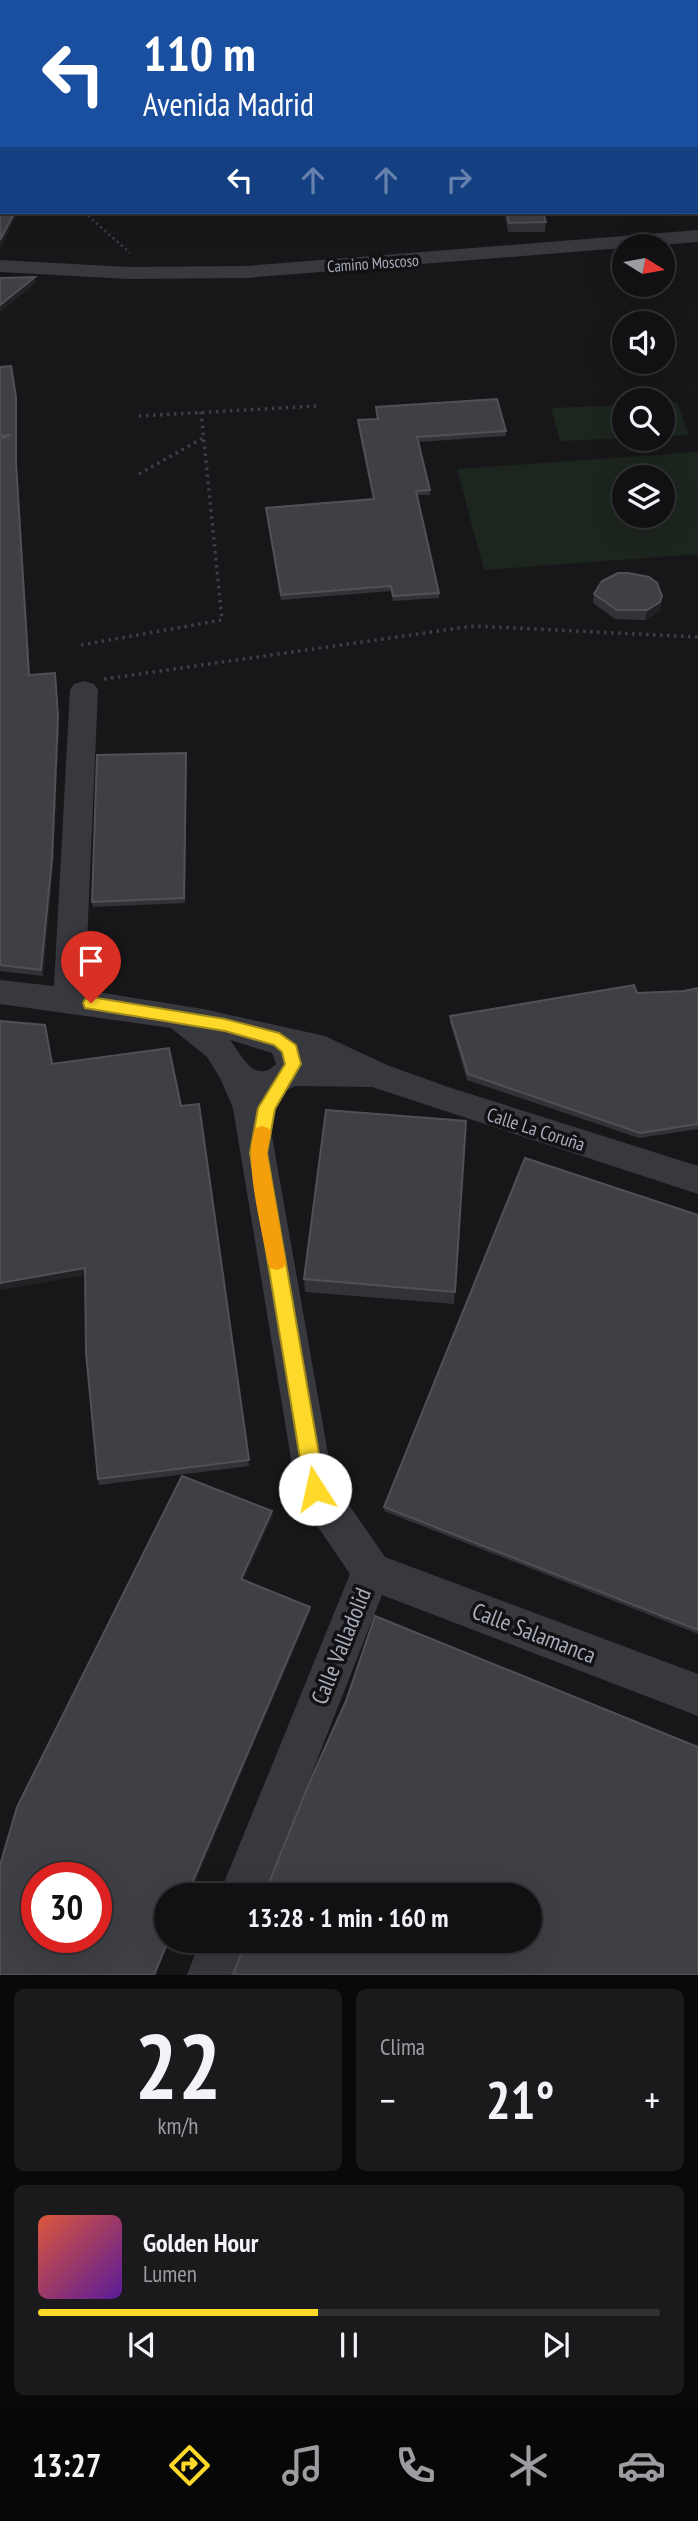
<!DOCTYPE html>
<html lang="es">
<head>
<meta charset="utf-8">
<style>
	:root { --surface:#111113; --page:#1a1a1c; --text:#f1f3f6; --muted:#9c9da0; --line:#303133; --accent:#fed92a }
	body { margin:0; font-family:"PT Sans Narrow",sans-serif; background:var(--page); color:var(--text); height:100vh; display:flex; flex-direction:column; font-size:26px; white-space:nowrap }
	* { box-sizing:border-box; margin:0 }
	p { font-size:23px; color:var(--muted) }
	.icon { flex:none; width:38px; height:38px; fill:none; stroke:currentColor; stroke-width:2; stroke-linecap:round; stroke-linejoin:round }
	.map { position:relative; height:1975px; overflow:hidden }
	.drawer { display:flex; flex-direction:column; gap:14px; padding:14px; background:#09090a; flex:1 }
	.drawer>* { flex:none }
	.guide { position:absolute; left:0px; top:0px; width:698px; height:214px; box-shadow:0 7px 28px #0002,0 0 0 2px var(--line); background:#1a4fa0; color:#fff; overflow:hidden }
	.needle { width:46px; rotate:101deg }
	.fabs { position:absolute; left:612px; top:234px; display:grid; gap:14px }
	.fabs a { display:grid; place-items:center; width:63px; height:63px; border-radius:50%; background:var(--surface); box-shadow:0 7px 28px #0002,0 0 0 2px var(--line); font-size:35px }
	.speed { position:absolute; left:21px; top:1862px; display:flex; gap:14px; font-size:35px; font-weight:700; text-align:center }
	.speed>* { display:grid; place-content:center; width:91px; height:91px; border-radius:50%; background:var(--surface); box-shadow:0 7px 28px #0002,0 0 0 2px var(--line); line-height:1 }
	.speed .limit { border:10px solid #d22; background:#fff; color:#111 }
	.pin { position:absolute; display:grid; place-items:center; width:60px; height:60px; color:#fff; margin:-72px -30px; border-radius:50% 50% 50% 0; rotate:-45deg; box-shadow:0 0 7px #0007 }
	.pin .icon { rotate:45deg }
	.me { position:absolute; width:77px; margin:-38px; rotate:350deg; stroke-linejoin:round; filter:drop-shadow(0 0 5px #0008) }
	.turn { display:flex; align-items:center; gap:24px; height:147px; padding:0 28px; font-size:32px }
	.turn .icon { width:91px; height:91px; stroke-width:2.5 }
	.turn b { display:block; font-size:49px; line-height:60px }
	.lanes { display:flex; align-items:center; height:66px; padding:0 28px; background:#0003; justify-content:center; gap:35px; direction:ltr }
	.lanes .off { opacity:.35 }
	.big { font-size:52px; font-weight:700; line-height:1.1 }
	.drawer .tile { flex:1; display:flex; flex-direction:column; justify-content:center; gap:10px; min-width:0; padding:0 24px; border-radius:10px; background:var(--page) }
	.drawer .dial { align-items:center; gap:0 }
	.dial b { font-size:91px; line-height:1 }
	.song { display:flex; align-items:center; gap:21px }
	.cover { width:84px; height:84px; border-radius:10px; background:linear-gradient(135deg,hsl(10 70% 55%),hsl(270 70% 35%)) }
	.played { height:7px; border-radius:4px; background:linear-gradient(90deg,var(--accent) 45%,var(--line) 45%) }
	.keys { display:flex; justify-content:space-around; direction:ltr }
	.heat { display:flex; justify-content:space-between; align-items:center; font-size:38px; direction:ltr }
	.drawer .tiles { flex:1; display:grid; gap:14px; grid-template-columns:1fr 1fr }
	.tile:last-child { grid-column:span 2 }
	.trip { position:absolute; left:154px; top:1883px; width:388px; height:70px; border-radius:35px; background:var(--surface); box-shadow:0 7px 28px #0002,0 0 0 2px var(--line); font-weight:700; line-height:70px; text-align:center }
	.tab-bar { display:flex; height:112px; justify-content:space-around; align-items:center; background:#070708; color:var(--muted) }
	.tab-bar .icon { width:49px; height:49px }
	.tab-bar .selected { color:var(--accent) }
	.tab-bar b { font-size:32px; color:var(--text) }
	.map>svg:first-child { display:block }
	.green { fill:#1d251f; fill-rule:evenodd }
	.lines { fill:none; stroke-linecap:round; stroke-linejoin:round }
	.path-far1 { stroke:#3e3f46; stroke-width:2.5; stroke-dasharray:2 3.5; stroke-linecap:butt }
	.path { stroke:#3e3f46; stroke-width:3.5; stroke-dasharray:2.5 4.5; stroke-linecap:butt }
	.minor { fill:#38383f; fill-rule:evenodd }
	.wall { fill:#333337 }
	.shaded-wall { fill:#222225 }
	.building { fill:#3f4045; stroke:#505157; stroke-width:2; fill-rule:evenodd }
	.route { fill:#fed92a; stroke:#a58d1b; stroke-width:2 }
	.slow { fill:#f59e0b }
	.labels { text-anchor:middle; stroke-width:7; stroke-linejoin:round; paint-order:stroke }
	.far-street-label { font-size:16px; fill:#a8abba; stroke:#121214 }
	.street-label { font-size:19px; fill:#a8abba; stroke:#121214 }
	.near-street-label { font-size:23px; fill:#a8abba; stroke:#121214 }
</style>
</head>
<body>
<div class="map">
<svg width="698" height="1975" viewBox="0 0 698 1975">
	<rect width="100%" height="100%" fill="#171719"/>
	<g class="green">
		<path d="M677,402L689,435L663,436V403Z"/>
		<path d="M625,405V438L560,441L551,408Z"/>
		<path d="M698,452V554L484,570L457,469ZM625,478H663V516H625Z"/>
	</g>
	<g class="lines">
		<path class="path-far1" d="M84,212L130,253"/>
		<g class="path">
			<path d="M139,416L316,406"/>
			<path d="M139,474L203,438"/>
			<path d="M81,645L222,620L201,412"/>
			<path d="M104,679L474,626L698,637"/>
		</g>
		<g class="minor">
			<path d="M466,0H486L487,2H467Z"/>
			<rect x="696" y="74" width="2" height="11"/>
			<path d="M2,137V151L0,152V138Z"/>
			<path d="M698,230V242L246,278L129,279L0,272V260L129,267L246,266Z"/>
			<path d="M84,681L94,684L98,690L85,990L203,1009L325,1036L387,1065L448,1087L698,1166V1194L372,1087L295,1086L282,1093L262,1098L267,1108L333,1482L385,1557L698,1674V1716L382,1595L264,1895H219L350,1574L301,1502L296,1489L233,1108L220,1078L207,1057L171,1028L0,1004V980L54,986L70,690L74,684ZM230,1040L272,1053L276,1064C255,1085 242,1056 230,1040Z"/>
			<path d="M200,1941H246L233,1975H187Z"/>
		</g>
	</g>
	<g class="wall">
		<path d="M592,0H622V1L610,2H593Z"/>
		<path d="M504,212H543L546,222L545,232H508Z"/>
		<path d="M0,367L17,403V469L30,675L56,680L59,722L53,865L43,976L0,971Z"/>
		<path d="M376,407L506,431V436L418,442L430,490V495H417L439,593V598L393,601L391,591L281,600L266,508L373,499L358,425V420L377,419Z"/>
		<path d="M594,594L661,605L659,611L645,620L615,619L593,603Z"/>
		<path d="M187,758L185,903L93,907L92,902Z"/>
		<path d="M698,988V1129L639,1138L467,1080L450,1022V1016L637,993L684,991Z"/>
		<path d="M52,1064L181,1106L199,1104L249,1466L99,1485L98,1479L85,1275Z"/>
		<path d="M466,1121L454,1304L305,1292L304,1279Z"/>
		<path d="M698,1215V1634L384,1511V1507Z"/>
	</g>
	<g class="shaded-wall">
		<path d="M15,212H19L0,248V240Z"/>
		<path d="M35,277L36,283L0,312V305Z"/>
		<path d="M16,397L17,403V469L30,681L16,463Z"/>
		<path d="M662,596L659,611L645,620L647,610Z"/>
		<path d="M55,673L59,722L53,865L43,976L41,970Z"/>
		<path d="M85,1268L86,1275L0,1290V1283Z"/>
		<path d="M272,1511L273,1516L242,1584L241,1579Z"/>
		<path d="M310,1607V1612L190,1895H187Z"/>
		<path d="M168,1941H170L156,1975H154Z"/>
	</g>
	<g class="building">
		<path d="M0,0H96L95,2H2V131L0,130Z"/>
		<path d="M138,0H453L454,2H138Z"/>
		<path d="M2,147V212H15L0,240V148Z"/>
		<path d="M507,212H543L546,222L509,223Z"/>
		<path d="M35,277L0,305V278Z"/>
		<path d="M11,366L16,397V463L29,675L55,673L58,716L52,859L41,970L0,965V439L11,435L0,436V367Z"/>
		<path d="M497,399L506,431L417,437L430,490L416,491L439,593L393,596L391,586L281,595L266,508L374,499L358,420L378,419L376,407Z"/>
		<path d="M618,573H628L649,577L657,583L662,596L660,602L647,610H617L594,594L602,581Z"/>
		<path d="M186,753L184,898L92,902L97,755Z"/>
		<path d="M634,985L637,993L684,991L698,988V1124L640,1133L468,1074L450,1016Z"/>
		<path d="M0,1021L45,1025L52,1064L169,1048L181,1106L199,1104L249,1460L98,1479L86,1353L85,1268L0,1283Z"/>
		<path d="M326,1110L466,1121L455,1292L304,1279Z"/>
		<path d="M525,1158L698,1215V1630L384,1507Z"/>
		<path d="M182,1476L272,1511L241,1579L310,1607L187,1895H166V1941H168L154,1975H0V1865L17,1807ZM37,1878H96V1937H37Z"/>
		<path d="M375,1616L698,1747V1975H233L246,1941H530V1895H264L310,1781L346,1701Z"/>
	</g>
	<path class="route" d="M91,997L225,1019L279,1033L296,1045L301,1064L275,1109L267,1153L325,1489L322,1496L315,1499L308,1496L305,1489L250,1153L258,1108L285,1064L282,1052L274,1045L225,1031L85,1008L83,1003L85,999Z"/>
	<path class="slow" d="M262,1126L268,1128L271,1132L267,1153L286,1263L283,1268L277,1270L270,1268L268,1263C262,1230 242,1155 256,1128Z"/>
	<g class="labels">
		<g class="far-street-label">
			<text transform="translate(373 263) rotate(-4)" y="6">Camino Moscoso</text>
		</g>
		<g class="street-label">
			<text transform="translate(536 1129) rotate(18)" y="7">Calle La Coruña</text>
		</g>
		<g class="near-street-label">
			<text transform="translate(534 1633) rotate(21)" y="8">Calle Salamanca</text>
			<text transform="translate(341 1646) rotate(-68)" y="8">Calle Valladolid</text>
		</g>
	</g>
</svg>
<div class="fabs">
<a><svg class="needle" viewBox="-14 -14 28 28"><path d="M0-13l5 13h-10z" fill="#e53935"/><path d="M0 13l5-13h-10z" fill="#9c9da0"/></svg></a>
<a><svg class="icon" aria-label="sound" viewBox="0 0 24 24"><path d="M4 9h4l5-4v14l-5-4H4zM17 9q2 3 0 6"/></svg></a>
<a><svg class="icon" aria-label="search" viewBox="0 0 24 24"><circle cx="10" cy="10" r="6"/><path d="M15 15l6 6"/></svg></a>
<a><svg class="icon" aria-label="layers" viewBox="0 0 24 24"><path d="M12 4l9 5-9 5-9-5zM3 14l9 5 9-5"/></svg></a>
</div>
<div class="speed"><div class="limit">30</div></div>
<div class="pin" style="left:91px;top:1003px;background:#d93025"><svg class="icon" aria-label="arrive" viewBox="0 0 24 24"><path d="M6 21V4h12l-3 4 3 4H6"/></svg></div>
<svg class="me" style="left:315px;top:1489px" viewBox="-20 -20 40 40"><circle r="19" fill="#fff"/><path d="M0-13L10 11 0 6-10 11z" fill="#fed92a"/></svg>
<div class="trip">13:28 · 1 min · 160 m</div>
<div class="guide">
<div class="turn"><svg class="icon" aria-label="left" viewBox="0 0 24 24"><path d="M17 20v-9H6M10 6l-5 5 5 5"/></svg><div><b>110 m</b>Avenida Madrid</div></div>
<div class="lanes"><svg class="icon" aria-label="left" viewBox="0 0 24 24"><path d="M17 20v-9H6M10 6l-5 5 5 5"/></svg><svg class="icon off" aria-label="ahead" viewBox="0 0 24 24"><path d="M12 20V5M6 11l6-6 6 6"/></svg><svg class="icon off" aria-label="ahead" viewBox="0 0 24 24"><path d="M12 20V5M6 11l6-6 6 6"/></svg><svg class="icon off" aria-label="right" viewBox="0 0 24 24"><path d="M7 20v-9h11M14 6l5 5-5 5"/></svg></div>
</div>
</div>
<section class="drawer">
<div class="tiles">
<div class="tile dial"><b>22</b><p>km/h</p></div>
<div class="tile"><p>Clima</p>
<div class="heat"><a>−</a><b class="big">21°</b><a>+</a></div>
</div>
<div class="tile">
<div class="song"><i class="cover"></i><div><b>Golden Hour</b><p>Lumen</p></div></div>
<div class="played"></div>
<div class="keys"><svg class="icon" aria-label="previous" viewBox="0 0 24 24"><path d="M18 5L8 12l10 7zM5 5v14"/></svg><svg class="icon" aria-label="pause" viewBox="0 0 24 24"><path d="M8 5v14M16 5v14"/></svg><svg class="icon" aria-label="next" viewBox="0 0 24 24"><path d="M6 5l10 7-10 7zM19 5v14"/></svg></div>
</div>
</div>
</section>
<nav class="tab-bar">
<b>13:27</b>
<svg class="icon selected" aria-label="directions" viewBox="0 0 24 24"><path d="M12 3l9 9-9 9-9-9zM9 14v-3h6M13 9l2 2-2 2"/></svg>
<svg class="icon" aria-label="music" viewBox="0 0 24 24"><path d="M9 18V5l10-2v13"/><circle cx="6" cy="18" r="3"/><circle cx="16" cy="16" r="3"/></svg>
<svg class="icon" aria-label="phone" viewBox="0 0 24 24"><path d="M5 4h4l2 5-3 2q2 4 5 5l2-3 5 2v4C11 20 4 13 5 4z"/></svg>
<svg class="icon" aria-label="climate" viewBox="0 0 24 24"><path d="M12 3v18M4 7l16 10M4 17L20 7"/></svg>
<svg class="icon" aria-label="car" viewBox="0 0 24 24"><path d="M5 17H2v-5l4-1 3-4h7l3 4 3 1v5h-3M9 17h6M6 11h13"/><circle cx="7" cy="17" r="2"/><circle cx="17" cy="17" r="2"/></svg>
</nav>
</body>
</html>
